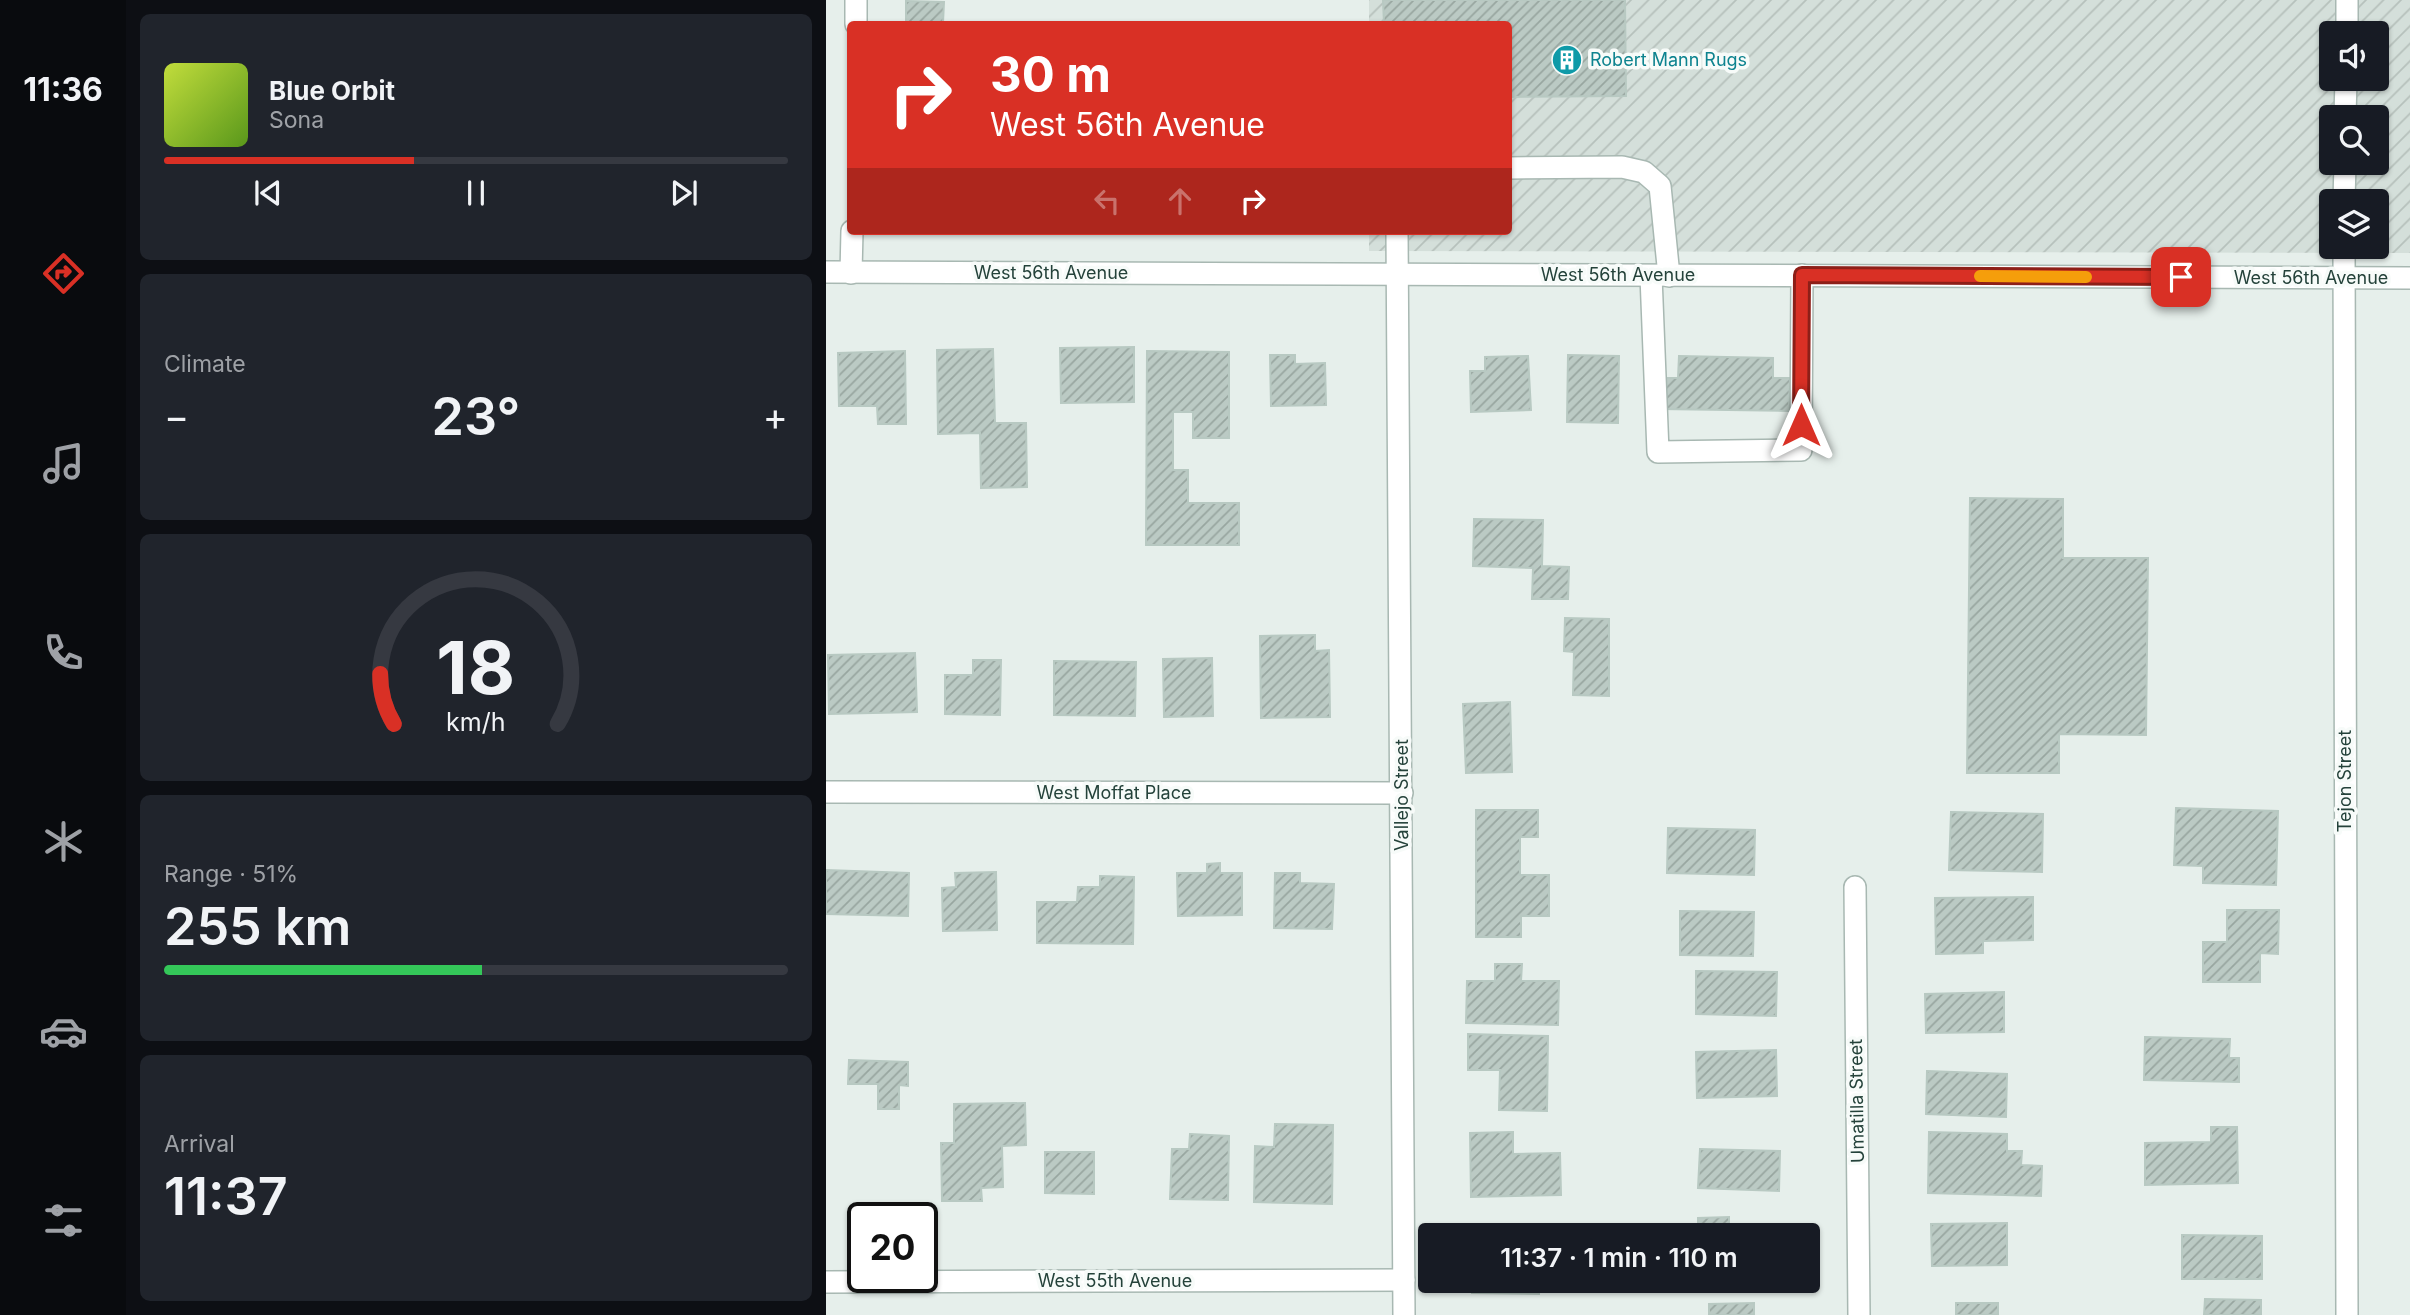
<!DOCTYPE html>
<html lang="en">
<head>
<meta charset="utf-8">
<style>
	:root { --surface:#171b24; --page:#20242c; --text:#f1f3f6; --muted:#9ea1a6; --line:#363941; --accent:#d93025 }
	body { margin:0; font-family:Inter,sans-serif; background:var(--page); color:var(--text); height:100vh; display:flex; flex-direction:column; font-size:26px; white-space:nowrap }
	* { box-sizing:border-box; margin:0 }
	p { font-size:23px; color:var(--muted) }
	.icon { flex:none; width:38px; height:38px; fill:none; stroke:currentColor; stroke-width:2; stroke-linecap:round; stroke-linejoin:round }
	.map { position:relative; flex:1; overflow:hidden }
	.drawer { display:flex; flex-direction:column; gap:14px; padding:14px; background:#0d0f14; width:700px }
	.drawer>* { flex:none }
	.banner { position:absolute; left:21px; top:21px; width:665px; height:214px; border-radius:7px; box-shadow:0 2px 5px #0004; background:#d93025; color:#fff; overflow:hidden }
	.controls { position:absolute; left:1493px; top:21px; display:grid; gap:14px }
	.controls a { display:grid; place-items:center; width:70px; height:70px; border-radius:7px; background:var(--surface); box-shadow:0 2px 5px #0004; font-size:35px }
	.speed { position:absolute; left:21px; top:1202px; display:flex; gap:14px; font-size:35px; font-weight:700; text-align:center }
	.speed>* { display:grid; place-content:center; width:91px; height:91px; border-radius:50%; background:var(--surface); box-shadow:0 2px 5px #0004; line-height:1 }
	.speed .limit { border:4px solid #111; border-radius:10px; background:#fff; color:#111 }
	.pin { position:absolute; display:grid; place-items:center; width:60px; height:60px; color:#fff; margin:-30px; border-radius:14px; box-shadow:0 4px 10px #0006 }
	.me { position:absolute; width:77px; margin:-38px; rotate:0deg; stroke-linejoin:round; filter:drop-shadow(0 0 5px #0008) }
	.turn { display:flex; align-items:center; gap:24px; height:147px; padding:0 28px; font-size:32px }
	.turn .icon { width:91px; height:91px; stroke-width:2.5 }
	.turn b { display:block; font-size:49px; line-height:60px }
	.lanes { display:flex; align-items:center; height:66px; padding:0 28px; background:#0003; justify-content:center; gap:35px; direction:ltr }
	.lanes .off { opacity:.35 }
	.big { font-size:52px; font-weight:600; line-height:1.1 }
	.drawer .widget { flex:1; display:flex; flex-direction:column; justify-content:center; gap:10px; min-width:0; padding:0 24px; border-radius:10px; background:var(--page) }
	.drawer .dial { align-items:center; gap:0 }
	.dial svg { height:182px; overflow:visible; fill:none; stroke:var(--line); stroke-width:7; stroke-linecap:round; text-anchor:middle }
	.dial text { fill:var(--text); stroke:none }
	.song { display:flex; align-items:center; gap:21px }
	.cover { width:84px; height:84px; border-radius:10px; background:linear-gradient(135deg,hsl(70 70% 55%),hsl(90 70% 35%)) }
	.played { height:7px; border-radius:4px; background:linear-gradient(90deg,var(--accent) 40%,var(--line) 40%) }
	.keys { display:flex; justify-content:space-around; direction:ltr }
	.heat { display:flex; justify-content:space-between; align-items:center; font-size:38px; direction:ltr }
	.charge { height:10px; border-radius:5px; background:linear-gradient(90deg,#34c759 51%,var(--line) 0) }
	.trip { position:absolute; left:592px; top:1223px; width:402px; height:70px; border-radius:7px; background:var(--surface); box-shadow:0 2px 5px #0004; font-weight:600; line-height:70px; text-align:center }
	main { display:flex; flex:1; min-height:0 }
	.tabs { display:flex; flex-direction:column; width:126px; justify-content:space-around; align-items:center; background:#090b0e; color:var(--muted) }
	.tabs .icon { width:49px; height:49px }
	.tabs .selected { color:var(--accent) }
	.tabs b { font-size:32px; color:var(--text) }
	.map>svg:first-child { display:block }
	.industrial { fill:url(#industrial-furrows); fill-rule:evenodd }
	.building { fill:url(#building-hatch); stroke:#b8c9c2; stroke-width:2 }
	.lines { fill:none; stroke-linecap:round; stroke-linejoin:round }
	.minor-casing { stroke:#a8b8b2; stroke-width:24 }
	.minor { stroke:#fff; stroke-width:21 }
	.route-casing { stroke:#8d1f18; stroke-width:18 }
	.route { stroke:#d93025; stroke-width:12 }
	.slow { stroke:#f59e0b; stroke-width:12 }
	.labels { text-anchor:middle; stroke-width:7; stroke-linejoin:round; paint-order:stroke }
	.culture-label { font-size:18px; fill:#0d838f; stroke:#f7fbf9; text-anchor:start }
	.street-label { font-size:18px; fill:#24423a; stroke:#f7fbf9 }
</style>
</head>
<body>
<main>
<nav class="tabs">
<b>11:36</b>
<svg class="icon selected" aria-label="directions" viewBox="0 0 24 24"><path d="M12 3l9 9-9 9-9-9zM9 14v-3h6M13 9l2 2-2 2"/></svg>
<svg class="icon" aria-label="music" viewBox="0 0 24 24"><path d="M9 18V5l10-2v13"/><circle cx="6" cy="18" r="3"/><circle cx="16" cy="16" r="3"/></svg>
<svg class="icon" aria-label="phone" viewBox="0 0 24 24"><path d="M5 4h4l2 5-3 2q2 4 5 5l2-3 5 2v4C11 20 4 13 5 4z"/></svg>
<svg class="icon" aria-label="climate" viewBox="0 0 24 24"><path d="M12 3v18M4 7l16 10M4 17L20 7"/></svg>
<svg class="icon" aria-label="car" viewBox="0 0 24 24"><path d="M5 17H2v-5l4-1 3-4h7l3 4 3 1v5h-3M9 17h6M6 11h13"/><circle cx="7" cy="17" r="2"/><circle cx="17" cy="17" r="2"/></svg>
<svg class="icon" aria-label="filters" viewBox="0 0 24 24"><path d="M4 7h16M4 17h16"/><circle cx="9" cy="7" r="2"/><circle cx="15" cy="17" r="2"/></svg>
</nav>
<section class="drawer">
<div class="widget">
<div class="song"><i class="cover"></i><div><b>Blue Orbit</b><p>Sona</p></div></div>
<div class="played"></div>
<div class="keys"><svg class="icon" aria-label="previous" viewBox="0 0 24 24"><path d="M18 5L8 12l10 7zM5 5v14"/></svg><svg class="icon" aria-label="pause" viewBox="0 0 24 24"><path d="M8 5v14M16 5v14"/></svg><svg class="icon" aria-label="next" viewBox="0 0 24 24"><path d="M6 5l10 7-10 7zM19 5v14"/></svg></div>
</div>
<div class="widget"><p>Climate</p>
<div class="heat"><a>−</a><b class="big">23°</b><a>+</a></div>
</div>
<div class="widget dial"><svg viewBox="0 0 100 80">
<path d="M14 69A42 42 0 1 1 86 69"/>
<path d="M14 69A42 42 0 0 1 8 47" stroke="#d93025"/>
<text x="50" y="56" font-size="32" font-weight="700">18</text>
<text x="50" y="72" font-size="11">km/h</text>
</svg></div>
<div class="widget"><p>Range · 51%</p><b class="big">255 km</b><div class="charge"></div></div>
<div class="widget"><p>Arrival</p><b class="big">11:37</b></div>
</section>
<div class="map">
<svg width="1584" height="1315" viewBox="0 0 1584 1315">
	<defs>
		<pattern id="industrial-furrows" width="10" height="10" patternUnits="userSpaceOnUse" patternTransform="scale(1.75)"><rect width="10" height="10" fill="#d4dfda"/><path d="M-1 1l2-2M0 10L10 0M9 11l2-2" fill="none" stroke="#b6c1bc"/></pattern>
		<pattern id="building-hatch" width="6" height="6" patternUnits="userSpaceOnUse" patternTransform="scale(1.75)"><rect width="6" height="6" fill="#bbcac4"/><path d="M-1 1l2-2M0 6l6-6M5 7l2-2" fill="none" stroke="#98a6a0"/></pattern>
	</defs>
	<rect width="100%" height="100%" fill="#e6efeb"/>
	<path class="industrial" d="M543,0H1584V253L543,251V231H682V24H543ZM1505,33H1550V79H1505ZM1505,117H1550V163H1505ZM1505,201H1550V247H1505Z"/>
	<g class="building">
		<path d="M557,0H799L800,96L682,97V24H558Z"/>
		<path d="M80,1L118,2L117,23L125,24H80Z"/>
		<path d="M308,347V402L235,403L234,348Z"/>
		<path d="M167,349L169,423H200L201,487L155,488L154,433L112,434L111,350Z"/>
		<path d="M79,351L80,424H52L51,406H13L12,353Z"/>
		<path d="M321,351L403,352V438H367V412H347V470H362V503H413V545H320Z"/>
		<path d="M444,355H469V364L499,363L500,405L445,406Z"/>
		<path d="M742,355L793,356L792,423L741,422Z"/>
		<path d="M702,356L705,410L645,412L644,371H659V357Z"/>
		<path d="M853,356L947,358V378H964L963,411L834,409V378H852Z"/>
		<path d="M1144,498L1237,499V558H1322L1320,735L1233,734V773H1141Z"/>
		<path d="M648,519L717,520L716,566L743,567L742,599H706L707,568L647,566Z"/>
		<path d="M739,618L783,619V696L747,695L748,652L738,651Z"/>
		<path d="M489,635V651L503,650L504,717L435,718L434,636Z"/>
		<path d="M89,653L91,712L3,714L2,655Z"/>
		<path d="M386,658L387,716L338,717L337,659Z"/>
		<path d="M147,660H175L174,715L119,714V675H147Z"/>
		<path d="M228,661L310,662L309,716L228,715Z"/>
		<path d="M684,702L686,772L640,773L637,704Z"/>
		<path d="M1350,808L1452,811L1450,885L1377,883V866L1348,865Z"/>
		<path d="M650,810H712V837H694V875H723V916H695V937H650Z"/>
		<path d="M1125,812L1217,814L1216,872L1123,870Z"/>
		<path d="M842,828L929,830L928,875L841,873Z"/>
		<path d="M394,863V873H416V915L352,916L351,873H381V864Z"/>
		<path d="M0,870L83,873L82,916L0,914Z"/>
		<path d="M170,872L171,930L117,931L116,888L130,887L129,873Z"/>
		<path d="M449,873H474V883L508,884L506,929L448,928Z"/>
		<path d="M274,876L308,877L307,944L211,943V902H251L252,887H274Z"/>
		<path d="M1207,897V940L1157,941V953L1110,954L1109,898Z"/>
		<path d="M1401,910H1453L1452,954L1434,953V982H1377V942H1401Z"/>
		<path d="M854,911L928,912L927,956L854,955Z"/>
		<path d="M669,964H696L695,981H733L732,1025L640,1023L641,981H669Z"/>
		<path d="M870,971L951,972L950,1016L870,1014Z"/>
		<path d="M1178,992V1032L1100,1033L1099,994Z"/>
		<path d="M642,1034L722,1036L721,1111L673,1110L674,1070H642Z"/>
		<path d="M1319,1037L1404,1039L1403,1058H1413V1082L1318,1080Z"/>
		<path d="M950,1050L951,1096L871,1098L870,1052Z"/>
		<path d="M23,1060L82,1062V1086L73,1085V1109H52V1084H22Z"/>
		<path d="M1101,1071L1181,1074L1180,1117L1100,1114Z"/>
		<path d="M199,1103L200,1145L176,1146L177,1187L155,1188L156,1201H116L115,1143H128V1104Z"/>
		<path d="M449,1124L507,1125L506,1204L428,1202L429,1146L448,1147Z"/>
		<path d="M1385,1127H1411L1412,1183L1319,1185V1143L1385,1142Z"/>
		<path d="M687,1132V1154L734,1153L735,1195L645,1197L644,1133Z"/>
		<path d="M1103,1132L1181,1134V1151H1196L1195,1165L1216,1166L1215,1196L1102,1193Z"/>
		<path d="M364,1134L403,1136L402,1200L344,1199L346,1149H363Z"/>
		<path d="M874,1149L954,1151L953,1191L872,1188Z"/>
		<path d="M219,1152H268V1194L219,1193Z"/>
		<path d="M903,1217V1233L956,1232V1236H872V1218Z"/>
		<path d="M1181,1223V1265L1106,1266L1105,1224Z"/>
		<path d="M647,1231L713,1232V1236H647Z"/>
		<path d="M1356,1235L1436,1236V1279H1356Z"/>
		<path d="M646,1281H713V1294L646,1293Z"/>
		<path d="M1379,1299L1435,1300V1315H1378Z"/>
		<path d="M928,1303V1315H883V1304Z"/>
		<rect x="1130" y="1303" width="42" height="12"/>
	</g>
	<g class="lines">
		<g class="minor-casing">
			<g id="minor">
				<path d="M30,24V0"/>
				<path d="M1521,33V0"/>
				<path d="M1519,117L1520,79"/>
				<path d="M682,168L796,167L818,172L834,186L843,276"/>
				<path d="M1518,201L1519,163"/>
				<path d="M571,231L578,1315"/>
				<path d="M1518,247L1521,1315"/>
				<path d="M0,272L1584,278"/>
				<path d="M25,273L26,231"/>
				<path d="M825,276L832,452L975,450L976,275"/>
				<path d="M0,792L576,793"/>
				<path d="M1029,887L1033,1315"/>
				<path d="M0,1282L578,1280"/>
			</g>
		</g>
		<use href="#minor" class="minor"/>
	</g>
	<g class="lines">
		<g class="route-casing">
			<path id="route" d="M975,425L976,275L1355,277"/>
		</g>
		<use href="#route" class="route"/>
		<path class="slow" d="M1154,276L1260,277"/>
	</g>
	<defs>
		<g id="building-disc" transform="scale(1.575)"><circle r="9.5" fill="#0f9aa8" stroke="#f7fbf9"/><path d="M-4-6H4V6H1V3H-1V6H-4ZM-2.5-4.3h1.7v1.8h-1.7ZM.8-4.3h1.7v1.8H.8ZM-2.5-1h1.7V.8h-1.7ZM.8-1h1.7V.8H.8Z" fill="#fff"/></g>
	</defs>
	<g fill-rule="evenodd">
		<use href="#building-disc" x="741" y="60"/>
	</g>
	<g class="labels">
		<g class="culture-label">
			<text x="764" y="66">Robert Mann Rugs</text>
		</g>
		<g class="street-label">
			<text x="225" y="279">West 56th Avenue</text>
			<text x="792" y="281">West 56th Avenue</text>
			<text x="1485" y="284">West 56th Avenue</text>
			<text transform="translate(1519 781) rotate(-90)" y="6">Tejon Street</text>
			<text x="288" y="799">West Moffat Place</text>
			<text transform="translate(576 795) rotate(-90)" y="6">Vallejo Street</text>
			<text transform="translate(1031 1101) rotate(-91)" y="6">Umatilla Street</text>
			<text x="289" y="1287">West 55th Avenue</text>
		</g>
	</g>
</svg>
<div class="controls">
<a><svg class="icon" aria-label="sound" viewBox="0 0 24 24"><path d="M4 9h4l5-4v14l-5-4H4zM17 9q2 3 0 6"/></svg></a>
<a><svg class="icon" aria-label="search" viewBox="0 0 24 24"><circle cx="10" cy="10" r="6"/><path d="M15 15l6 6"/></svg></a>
<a><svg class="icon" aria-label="layers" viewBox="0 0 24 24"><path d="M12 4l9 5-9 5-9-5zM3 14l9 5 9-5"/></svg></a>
</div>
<div class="speed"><div class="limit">20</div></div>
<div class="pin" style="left:1355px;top:277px;background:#d93025"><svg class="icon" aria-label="arrive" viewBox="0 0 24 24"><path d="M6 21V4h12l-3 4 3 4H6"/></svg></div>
<svg class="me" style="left:975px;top:425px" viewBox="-20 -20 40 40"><path d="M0-17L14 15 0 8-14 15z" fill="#d93025" stroke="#fff" stroke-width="4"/></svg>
<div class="trip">11:37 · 1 min · 110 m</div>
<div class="banner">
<div class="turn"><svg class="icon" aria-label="right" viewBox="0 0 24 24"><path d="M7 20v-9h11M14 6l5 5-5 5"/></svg><div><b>30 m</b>West 56th Avenue</div></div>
<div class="lanes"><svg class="icon off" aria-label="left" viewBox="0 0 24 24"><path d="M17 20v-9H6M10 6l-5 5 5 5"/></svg><svg class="icon off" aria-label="ahead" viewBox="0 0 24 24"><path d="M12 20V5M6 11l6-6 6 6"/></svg><svg class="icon" aria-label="right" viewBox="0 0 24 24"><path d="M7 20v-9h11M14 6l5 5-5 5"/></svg></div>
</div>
</div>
</main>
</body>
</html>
